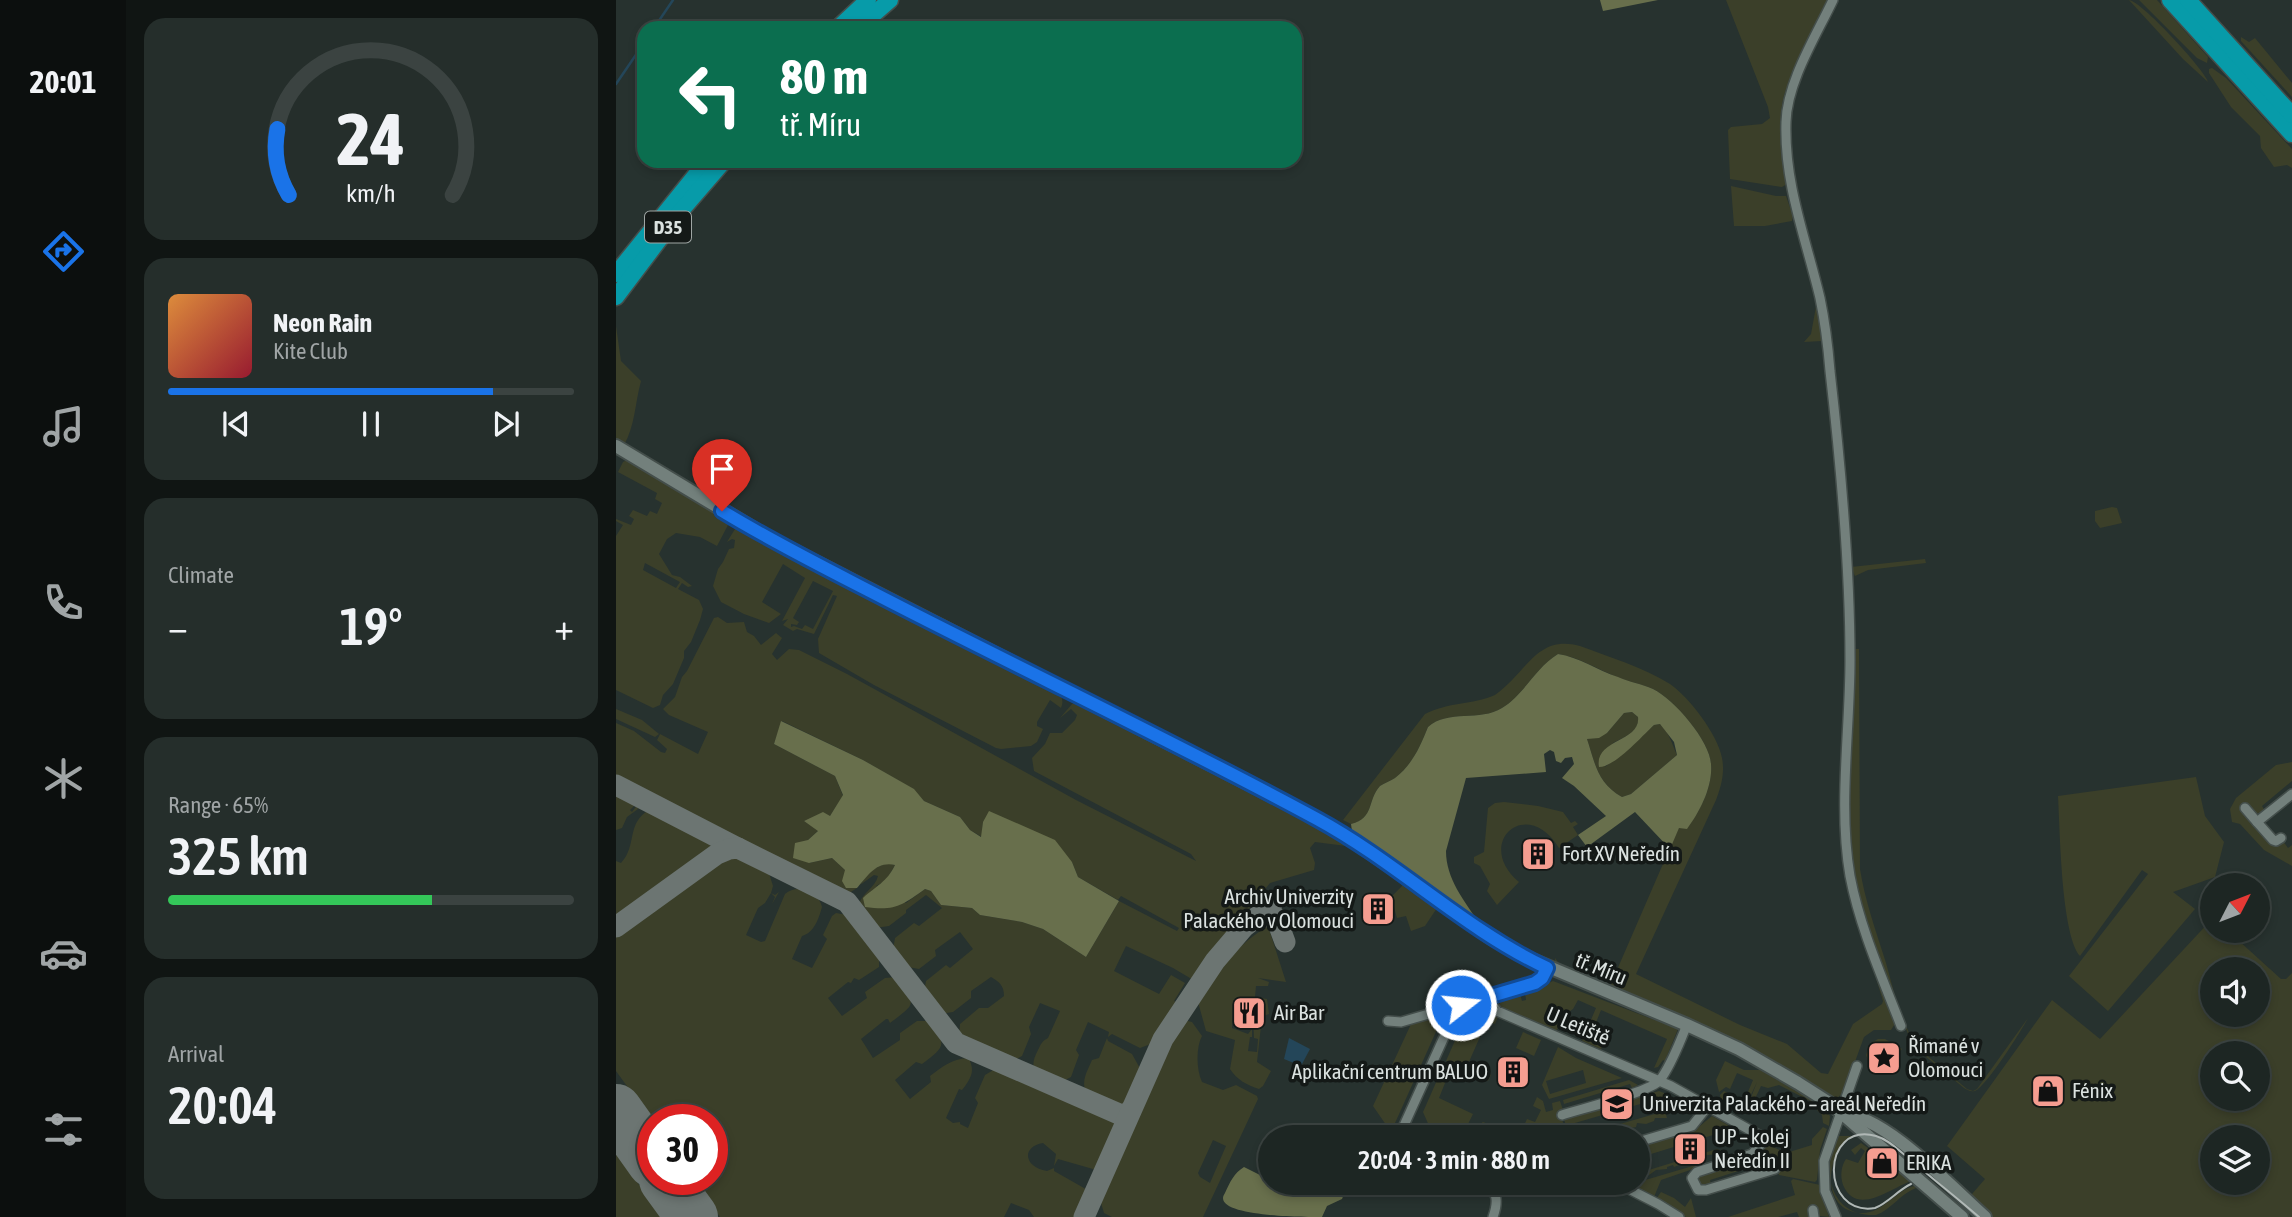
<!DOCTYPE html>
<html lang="en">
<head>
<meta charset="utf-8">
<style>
	:root { --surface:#1d2623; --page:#252e2b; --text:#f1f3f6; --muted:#a0a5a6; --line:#3b4341; --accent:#1a73e8 }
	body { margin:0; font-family:"Asap Condensed",sans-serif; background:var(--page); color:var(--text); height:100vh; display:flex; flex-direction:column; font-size:26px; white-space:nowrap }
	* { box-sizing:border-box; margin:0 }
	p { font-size:23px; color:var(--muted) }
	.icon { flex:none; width:38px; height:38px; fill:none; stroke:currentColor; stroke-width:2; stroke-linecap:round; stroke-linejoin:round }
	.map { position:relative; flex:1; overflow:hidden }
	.side { display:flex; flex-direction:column; gap:18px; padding:18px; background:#101513; width:490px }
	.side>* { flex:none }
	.banner { position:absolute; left:21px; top:21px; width:665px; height:147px; border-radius:21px; box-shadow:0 4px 10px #0003,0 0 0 2px var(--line); background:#0b6e4f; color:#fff; overflow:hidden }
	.needle { width:46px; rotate:48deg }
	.controls { position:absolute; left:1584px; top:873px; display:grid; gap:14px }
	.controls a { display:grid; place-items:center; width:70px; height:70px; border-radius:50%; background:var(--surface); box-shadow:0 4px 10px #0003,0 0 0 2px var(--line); font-size:35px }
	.speed { position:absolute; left:21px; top:1104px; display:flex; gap:14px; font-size:35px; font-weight:700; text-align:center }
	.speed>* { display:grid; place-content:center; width:91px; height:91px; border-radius:50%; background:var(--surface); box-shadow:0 4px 10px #0003,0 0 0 2px var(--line); line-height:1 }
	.speed .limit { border:10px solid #d22; background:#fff; color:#111 }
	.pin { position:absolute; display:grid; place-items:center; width:60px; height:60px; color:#fff; margin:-72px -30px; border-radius:50% 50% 50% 0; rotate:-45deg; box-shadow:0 0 7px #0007 }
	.pin .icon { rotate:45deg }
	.me { position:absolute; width:77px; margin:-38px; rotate:74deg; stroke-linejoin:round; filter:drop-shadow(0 0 5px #0008) }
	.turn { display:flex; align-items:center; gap:24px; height:147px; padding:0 28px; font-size:32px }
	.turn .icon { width:91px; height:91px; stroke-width:2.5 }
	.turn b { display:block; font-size:49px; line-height:60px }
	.big { font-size:52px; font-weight:600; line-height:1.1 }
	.side .widget { flex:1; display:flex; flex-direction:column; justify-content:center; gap:10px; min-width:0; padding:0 24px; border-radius:21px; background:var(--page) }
	.side .dial { align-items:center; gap:0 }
	.dial svg { height:182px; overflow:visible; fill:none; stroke:var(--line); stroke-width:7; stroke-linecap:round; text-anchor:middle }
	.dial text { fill:var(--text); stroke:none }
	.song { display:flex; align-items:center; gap:21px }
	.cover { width:84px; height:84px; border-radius:10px; background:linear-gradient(135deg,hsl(30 70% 55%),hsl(350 70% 35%)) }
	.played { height:7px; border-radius:4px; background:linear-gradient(90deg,var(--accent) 80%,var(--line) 80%) }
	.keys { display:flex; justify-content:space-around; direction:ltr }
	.heat { display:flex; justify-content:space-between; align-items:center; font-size:38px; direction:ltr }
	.charge { height:10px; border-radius:5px; background:linear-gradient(90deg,#34c759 65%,var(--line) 0) }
	.trip { position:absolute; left:642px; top:1125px; width:392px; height:70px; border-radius:35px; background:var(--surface); box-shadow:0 4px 10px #0003,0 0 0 2px var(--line); font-weight:600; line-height:70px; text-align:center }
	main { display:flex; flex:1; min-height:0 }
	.dock { display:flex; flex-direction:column; width:126px; justify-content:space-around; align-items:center; background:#0c0f0e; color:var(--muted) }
	.dock .icon { width:49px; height:49px }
	.dock .current { color:var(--accent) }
	.dock b { font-size:32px; color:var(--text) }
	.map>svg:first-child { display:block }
	.green { fill:#3b3f29; fill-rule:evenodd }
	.forest { fill:#686f4c; fill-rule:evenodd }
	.water { fill:#244659 }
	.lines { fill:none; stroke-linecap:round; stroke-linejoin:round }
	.stream { stroke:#244659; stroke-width:2.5 }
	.taxiway { stroke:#6c7572; stroke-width:21 }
	.runway { stroke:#6c7572; stroke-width:52 }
	.street-casing { stroke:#444e4b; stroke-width:12 }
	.secondary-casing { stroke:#444e4b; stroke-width:16 }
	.highway-casing { stroke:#444e4b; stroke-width:19 }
	.street { stroke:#73807c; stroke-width:9 }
	.secondary { stroke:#73807c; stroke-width:12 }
	.highway { stroke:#079ba9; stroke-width:16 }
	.tram { stroke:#b0b8b6; stroke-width:2 }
	.route-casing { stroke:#114b97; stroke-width:18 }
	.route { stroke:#1a73e8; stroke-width:12 }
	.labels { text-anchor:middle; stroke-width:7; stroke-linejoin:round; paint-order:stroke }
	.shield { fill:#141917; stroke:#9fa6a4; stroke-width:2 }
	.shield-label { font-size:19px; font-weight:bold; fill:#dbe2e0 }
	.poi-label { font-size:21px; fill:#dbe2e0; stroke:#141917; text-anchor:start }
	.street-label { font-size:21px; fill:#dbe2e0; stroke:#141917 }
</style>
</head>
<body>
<main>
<nav class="dock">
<b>20:01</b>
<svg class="icon current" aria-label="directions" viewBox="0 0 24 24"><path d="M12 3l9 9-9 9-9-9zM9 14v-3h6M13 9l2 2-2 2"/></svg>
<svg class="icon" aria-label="music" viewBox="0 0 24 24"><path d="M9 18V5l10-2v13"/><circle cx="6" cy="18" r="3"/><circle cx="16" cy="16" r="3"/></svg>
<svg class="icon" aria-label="phone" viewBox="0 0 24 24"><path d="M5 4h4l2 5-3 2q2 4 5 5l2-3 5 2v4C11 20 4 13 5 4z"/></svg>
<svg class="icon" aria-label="climate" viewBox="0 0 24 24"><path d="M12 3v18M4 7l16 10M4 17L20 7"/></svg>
<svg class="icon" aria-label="car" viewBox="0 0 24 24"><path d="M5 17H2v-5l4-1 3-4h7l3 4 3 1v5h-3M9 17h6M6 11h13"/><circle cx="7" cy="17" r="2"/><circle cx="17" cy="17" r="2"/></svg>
<svg class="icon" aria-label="filters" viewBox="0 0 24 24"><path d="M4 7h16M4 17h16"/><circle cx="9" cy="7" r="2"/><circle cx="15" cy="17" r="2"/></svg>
</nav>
<section class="side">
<div class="widget dial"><svg viewBox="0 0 100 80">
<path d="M14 69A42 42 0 1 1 86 69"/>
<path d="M14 69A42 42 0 0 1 9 40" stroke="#1a73e8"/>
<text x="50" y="56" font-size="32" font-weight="700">24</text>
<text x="50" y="72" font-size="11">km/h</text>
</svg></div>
<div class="widget">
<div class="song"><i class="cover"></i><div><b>Neon Rain</b><p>Kite Club</p></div></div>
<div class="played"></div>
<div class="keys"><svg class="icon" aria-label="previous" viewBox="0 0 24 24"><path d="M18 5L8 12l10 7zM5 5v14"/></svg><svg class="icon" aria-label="pause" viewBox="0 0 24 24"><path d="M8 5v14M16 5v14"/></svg><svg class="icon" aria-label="next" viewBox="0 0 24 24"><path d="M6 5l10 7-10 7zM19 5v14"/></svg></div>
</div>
<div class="widget"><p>Climate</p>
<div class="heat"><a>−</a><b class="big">19°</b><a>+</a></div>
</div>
<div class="widget"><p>Range · 65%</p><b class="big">325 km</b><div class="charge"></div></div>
<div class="widget"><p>Arrival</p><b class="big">20:04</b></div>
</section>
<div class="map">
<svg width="1676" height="1217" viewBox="0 0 1676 1217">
	<rect width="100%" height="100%" fill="#27322f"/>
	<g class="green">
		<path d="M1110,0H1212L1179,75C1155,102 1168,151 1171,184L1166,187L1114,179L1112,130L1115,127L1146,124L1154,118L1152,107Z"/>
		<path d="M1513,0C1525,1 1587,68 1592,82L1567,59Z"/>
		<path d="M1523,0H1541L1592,57L1591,63L1581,58Z"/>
		<path d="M1625,37L1633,42L1639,38L1676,83V97L1625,41Z"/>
		<path d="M1596,68L1610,78L1676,149V168L1671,165L1658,167L1645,148L1644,136L1615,107L1593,73V69Z"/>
		<path d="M1115,186L1160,196H1170L1177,216L1176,221L1149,226H1118Z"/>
		<path d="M1201,301C1212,348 1214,396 1218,443C1225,517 1233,591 1231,665C1230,737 1221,811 1232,882C1240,930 1262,978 1280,1022L1275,1030H1258L1248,1037L1228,1092L1221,1098L1217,1099L1124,1046L1075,1022L939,966V958L945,966L994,986L1063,827L1071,828C1084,812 1097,786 1095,764C1094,741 1058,699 1037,689C1026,684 1013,682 1001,677C981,669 963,657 942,654C919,668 908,695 886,708C864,722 832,709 812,727C804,747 796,765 779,778C775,781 768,783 764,786C751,800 759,818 735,824L727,820L809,714C832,702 856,705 879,695C911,673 920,634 964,646C993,657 1027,667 1054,684C1073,697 1102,735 1106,758C1109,773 1105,787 1100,800L1020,974L1124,1025L1171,1044L1205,1073L1212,1074L1237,1024L1266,1004L1267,1001L1234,893L1226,838L1230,617L1225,534L1206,341L1188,342L1195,334Z"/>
		<path d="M0,326L5,361L25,381C19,403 19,426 8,445L0,440Z"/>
		<path d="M13,459L110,519L112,525L101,546L84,537L60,533L51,539L43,554L56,575L64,577L76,586L72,587L66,583L62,589L83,600L87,609L84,620L75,642L68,651V658L57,684L47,695L44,705L37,708L0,690V536L7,525L0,521V519L15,525L18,519L13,516L17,510L31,516L34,511L41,514L46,503L39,499L41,493L2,472L7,462ZM29,563L64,582L60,588L27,570Z"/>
		<path d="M1496,507L1501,508L1506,523L1484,528L1479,521V511Z"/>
		<path d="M124,527L441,691C446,696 448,701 445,708L434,700L421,722V726L427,729L421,742L415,746L385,749L380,748L258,685L203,653L202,639L221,596L217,595L198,634L181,629L177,631L167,625L172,619L166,621L189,578L167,564L146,602L165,614L153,623L128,614L105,602L97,586L102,569L107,562L113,549L118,548L119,540L116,539L111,542L119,529ZM197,581L217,591L197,629L189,625L186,629L178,626L175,627V624L181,625L183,622L177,618Z"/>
		<path d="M1309,559L1310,563L1252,570L1239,576L1235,567Z"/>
		<path d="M102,617L111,623L128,622L131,632L138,636L145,645L160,633L166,638L156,654L161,660L173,649L183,650L231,674L460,800L580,861L575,854L418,771L416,758L429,744L434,733H446L459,720L461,715L455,709L444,718L456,704L462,702L718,833L716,836L755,860L821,908L809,926L795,931L790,916L781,918L775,897L786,886L785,883L730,846L699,842L694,848L699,863L698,870L654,883L592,960L579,981L557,968L510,946L498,971L543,994L555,975L569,983L558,1001L562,1003L567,994L572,991L540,1042L524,1048L496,1034L492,1037L493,1032L472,1022L460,1050L463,1055L455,1077L445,1082C426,1075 409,1074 422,1050C425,1044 426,1041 432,1038L444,1011L424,1003L413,1027L415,1034L406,1056L395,1062L357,1048V1046L343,1038L344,1024L363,1008H372L388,996C388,985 383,982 375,977L355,991V998L337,1012L324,1014L308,992L310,981L330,965L334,968L357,949L344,932L319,950L320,956L303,969L292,967L289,969L277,950L279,938L298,923L303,926L326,908L310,895L290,910V913L273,926L259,928L243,904C247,892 259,888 262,876L258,875L244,885L254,871L270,863L279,865L270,881L260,886L290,903L309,889L315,891L325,905L356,908L364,915L406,922L427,929L470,957L503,901L561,931L563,928L505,896L502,900L462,877L456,862L367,822L366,837L354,830L344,817L308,801L297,789L247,760L166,721L158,744L219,776L227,796L214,816L188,821L203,830L192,840L193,863L216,858L229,870L230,887L241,888L230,895L202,884L72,814L0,783V723L18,731L45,752L49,753L51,749L41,740L44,734L82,754L92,732L53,715L47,709L59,697L66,677L71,671L98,618Z"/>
		<path d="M1237,649H1243L1244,869C1249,901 1260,931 1270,963C1278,991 1285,1025 1303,1049L1351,1089L1357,1091L1361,1089L1412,1018C1406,1030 1370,1087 1359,1091C1354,1092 1352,1090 1348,1088L1297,1046L1261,958L1237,879L1233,837Z"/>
		<path d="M0,709L26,720L43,734L39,737L0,719Z"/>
		<path d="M1016,712L1022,717C1024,732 1008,737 997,743L989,767L1038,725L1044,724C1054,734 1056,744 1061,755L1015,794L1006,797C981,783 979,763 971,739L991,733L1008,713Z"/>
		<path d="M1676,762V781L1646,806L1649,811L1639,814C1642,827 1647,843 1662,845L1667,841L1672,848L1676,845V866L1648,850L1624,824L1616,822L1614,809L1620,798L1660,765Z"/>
		<path d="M1580,777L1589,816L1608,842L1599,877L1557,892L1579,909L1492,1011L1453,976L1532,874L1526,870L1464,956C1445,934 1444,829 1442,796Z"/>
		<path d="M0,792L11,798L16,797L14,800L15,804L23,801L14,810L16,812L21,805L22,809L11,817L6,828L0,830Z"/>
		<path d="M888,802L922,806L947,812L955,823L959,821L962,824L957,827L962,835L943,848C911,795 857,843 903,882L881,905L871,891L874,884L864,866L858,863V857L868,852L872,808L879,803Z"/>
		<path d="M34,809L67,826L70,823L77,832L89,834L88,836L95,846V851L0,919V861L5,863C22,845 9,824 34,809Z"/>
		<path d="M125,856L152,870L157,886L155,893L159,895L163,892L156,904L159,897L155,893L149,903L142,908L130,935L145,942L149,941L169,894C181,883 203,891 206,907C203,918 198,933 186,936L176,959L196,968L211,939L207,935L216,916L220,913L231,915L245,926L263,954V967L243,980L238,978L235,983L232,982L212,998L226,1016L251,998L249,992L269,978L281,977C296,1006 305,1000 274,1023L272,1019H270L245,1039L257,1058L284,1040V1033L301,1021H312C333,1045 328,1047 306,1064L300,1062L279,1080L294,1099L315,1082L314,1076C326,1067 336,1059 351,1058L354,1054C352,1060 356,1063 356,1070C356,1077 350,1085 346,1090L343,1089L330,1118L337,1123L344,1122V1124L352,1128L362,1103L359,1098L369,1075L379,1069L494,1117L504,1125L484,1171L442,1159L438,1166L440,1154L427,1143C404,1147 409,1168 431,1171L438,1168V1171L475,1192L464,1217H418L413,1210L395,1203L388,1217H104L78,1180H96V1120H37V1122L0,1071V934L101,860L111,857Z"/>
		<path d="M1596,919V931H1612L1665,979H1670L1676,973V1217H1376L1357,1200L1356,1194L1369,1179L1331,1146L1436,1000L1484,1039ZM1596,970H1642V1015H1596ZM1596,1054H1642V1099H1596ZM1596,1138H1642V1183H1596Z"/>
		<path d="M652,926L670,982L642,978L653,982L652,986H640L639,997L651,999L653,1014L645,1017L640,1001H636L635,998L617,1003L616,1028L632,1034L636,1029V1037H634L632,1051L641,1052L642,1039L638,1038L637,1017L642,1016L645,1026L641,1062L655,1071L647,1086L643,1089C631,1085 621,1080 614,1069L619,1040L590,1031L582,1002C596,973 625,942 652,926Z"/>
		<path d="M937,981L1062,1029L1049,1061L1047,1060L1042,1067L1038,1068L1051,1039L985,1010L977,1030L991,1036L985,1049L966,1041L980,1008L962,1000L957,1009L950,1014L939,1033L889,1012L884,1006V1001L887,999L904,994L906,1001L910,1000L909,992L916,991Z"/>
		<path d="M863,1006L882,1017L879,1024L871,1021L852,1064L875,1075L872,1081L830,1061L852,1011Z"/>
		<path d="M823,1015L828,1018V1026L823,1025L775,1132L757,1106L796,1022Z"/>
		<path d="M567,1020L576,1022L586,1036C580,1047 580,1069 586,1082L607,1090L620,1085L641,1096L642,1099L587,1217H496L488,1213L483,1196L546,1050ZM597,1140L610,1146L594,1183L584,1177L582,1173Z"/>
		<path d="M907,1032L925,1040L918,1056L900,1048Z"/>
		<path d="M491,1038L492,1041L516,1054L526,1072L514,1103L500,1105L470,1093C465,1080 471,1072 476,1060L483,1058Z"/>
		<path d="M1262,1039H1269L1286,1049L1275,1060L1269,1057L1267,1060L1272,1064L1262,1071L1254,1065L1250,1055L1255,1043Z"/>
		<path d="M942,1047L960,1058L1006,1078L933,1099L926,1085ZM967,1070L970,1083L934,1094L930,1081Z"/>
		<path d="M1109,1061L1128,1070H1144L1206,1106L1214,1116L1213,1126L1207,1123L1206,1115L1201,1110L1202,1105L1163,1085L1152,1088L1145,1086L1138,1101L1134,1100L1141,1082L1133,1099H1131L1132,1102L1127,1113L1106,1106L1104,1095L1108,1091L1112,1093L1107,1104L1124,1111L1137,1080L1121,1073L1114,1089L1110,1087L1103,1092L1100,1080Z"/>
		<path d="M829,1067L845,1074L843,1078L833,1073L823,1098L857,1114L852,1124L859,1128L867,1122L883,1128C872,1138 856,1142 842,1133L838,1137H818L807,1112L826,1069Z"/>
		<path d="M1013,1080L1022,1085L1016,1088L1014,1084L948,1104L947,1100Z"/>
		<path d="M1043,1091L1048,1093L1053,1106L1048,1107L1045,1098L952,1125L955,1137H953L948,1119Z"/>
		<path d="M921,1097L927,1101L930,1112L937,1110L936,1103L944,1101L947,1110L944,1112L951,1137L897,1136L898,1133C906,1133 908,1125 911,1119L919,1122L925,1110L917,1106Z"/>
		<path d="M1049,1111L1051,1118H1039L1038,1121L1030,1124L1021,1123L1020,1127C1013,1129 1008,1127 1003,1129L1002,1132L994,1134L988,1133L983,1137H959Z"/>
		<path d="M1096,1116L1119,1129C1110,1125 1102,1127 1097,1135L1022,1158V1147L1079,1130Z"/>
		<path d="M1207,1127L1211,1129L1204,1150L1201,1180L1199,1182L1163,1175L1157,1160L1094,1180L1095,1185H1084L1081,1180L1083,1174L1138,1156L1153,1145L1170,1153L1196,1145V1139Z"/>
		<path d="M1223,1136H1236C1209,1154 1204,1211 1245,1213C1267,1214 1278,1191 1298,1186L1300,1188C1284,1194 1275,1210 1260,1215C1211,1217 1205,1165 1223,1136Z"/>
		<path d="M1245,1143L1266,1158L1261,1167L1269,1173L1277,1164L1295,1181C1275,1188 1241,1217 1227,1185C1224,1176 1225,1166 1230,1159L1242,1163L1249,1151L1245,1148L1239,1155L1235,1150Z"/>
		<path d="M1101,1149L1106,1151L1105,1154L1091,1155L1077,1162L1076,1160L1058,1167L1057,1165L1051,1167V1169L1040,1170L1033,1175L1022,1177V1171L1023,1173Z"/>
		<path d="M0,1152L46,1217H0Z"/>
		<path d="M1080,1165V1168L1045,1180L1038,1197L1008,1183H1022V1179L1026,1181Z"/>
		<path d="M1177,1179L1204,1185L1213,1217L1195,1215L1193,1217H1183L1181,1212L1162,1217H1112L1179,1195L1175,1181Z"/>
		<path d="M1045,1192L1058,1198L1069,1207L1075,1198L1080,1217H1070L1040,1199Z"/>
	</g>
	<g class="forest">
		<path d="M984,0H1042L987,11Z"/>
		<path d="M942,654C963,657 981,670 1002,677C1013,682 1026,684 1037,689C1058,699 1094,741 1095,764C1097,786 1084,812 1071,829L1063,828L1054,849L1019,812L971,847L962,835L990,816L958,786L946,778L958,764L956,757L949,758L945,763L940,761L938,752L934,750L928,754L930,772L850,778L830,851C830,879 848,900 863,923L736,831L735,824C759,818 751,800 764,786C768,783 775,781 779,778C796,765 804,747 812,727C832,709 864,722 886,708C908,695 919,668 942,654ZM1016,712L1022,717C1025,742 978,739 983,767C999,767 1026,736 1038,725L1044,724L1058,742L1061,755L1015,794L1006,797C981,783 979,763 971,739L983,738L991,733L1008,713Z"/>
		<path d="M165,721L247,760L298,789L308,801L344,817L354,830L365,837L367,822L373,811L439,840L456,862L462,877L503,901L470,957L427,929L406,922L364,915L356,908L325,905L315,891L309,889C285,906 279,911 249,907L247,898C260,886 271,882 279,865C260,861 252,876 241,888H230L226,881L229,870L216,858L193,863L177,858L179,843L192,840L202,831L188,821L207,812L214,816L227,795L219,776L158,744Z"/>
		<path d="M628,1167L654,1180V1183H661L687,1196L693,1183L732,1184L726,1199L711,1206L706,1217C689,1217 592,1217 609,1193C614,1182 618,1173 628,1167Z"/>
	</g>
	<path class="water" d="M673,1038L694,1049L685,1066L668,1059Z"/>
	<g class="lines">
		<g class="stream">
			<path d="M38,28L57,0"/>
			<path d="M0,84L28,43"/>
			<path d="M164,551L442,695"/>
			<path d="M464,705L659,805"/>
		</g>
		<g class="taxiway">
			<path d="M0,785L122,848"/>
			<path d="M635,921L652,916L660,918L669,942"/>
			<path d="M0,927L101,854L113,849L122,848L231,902L340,1043L503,1114L509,1115L515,1110"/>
			<path d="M468,1217L547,1039L599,961L628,927L656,905"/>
		</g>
		<g class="runway">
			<path d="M0,1110L37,1162"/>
			<path d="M49,1180L76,1217"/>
		</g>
		<g class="street-casing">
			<g id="street">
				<path d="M1217,0C1200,36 1171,82 1170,122C1168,184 1190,239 1204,298C1209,322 1212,346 1214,371C1225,467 1234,564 1234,660C1234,731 1222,806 1234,876C1244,928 1266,977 1285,1026"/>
				<path d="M1629,808L1641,822"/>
				<path d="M1665,838L1660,841L1657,840L1641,822L1676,794"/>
				<path d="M871,998L881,1011L1055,1086L1150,1139L1136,1154L1081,1172L1076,1178L1082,1190H1090L1159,1169"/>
				<path d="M772,1021L785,1022L909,986L926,978L931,968"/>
				<path d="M946,1115C964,1109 1035,1092 1044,1080C1056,1064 1063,1043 1071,1025"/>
				<path d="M797,1138L785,1132L833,1026L831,1009"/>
				<path d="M877,1138L883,1135L891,1138"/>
				<path d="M1022,1142L1076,1126L1092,1106"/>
				<path d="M871,1183C882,1193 882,1203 877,1217"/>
				<path d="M1001,1183L1042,1204L1063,1217"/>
				<path d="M1197,1210L1198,1217"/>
				<path d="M1220,1217L1209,1191L1208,1161L1241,1066"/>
			</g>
		</g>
		<g class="secondary-casing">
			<g id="secondary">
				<path d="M0,446L155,539L700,818L747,847L874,937L909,957L1071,1025L1123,1049L1182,1083L1215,1104L1346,1217"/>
				<path d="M1226,1114C1269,1115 1336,1188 1369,1217"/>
			</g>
		</g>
		<g class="highway-casing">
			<g id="highway">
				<path d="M1554,0L1676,134"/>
				<path d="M1572,0L1676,115"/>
				<path d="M222,28L252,0"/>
				<path d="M242,28L274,0"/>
				<path d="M0,274L91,161"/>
				<path d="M0,297L64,212L108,161"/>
			</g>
		</g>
		<use href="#street" class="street"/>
		<use href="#secondary" class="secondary"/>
		<use href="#highway" class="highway"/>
		<path class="tram" d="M1295,1184C1282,1190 1272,1203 1259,1208C1204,1217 1204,1121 1260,1136C1274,1140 1285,1153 1296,1161C1318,1180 1341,1198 1363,1217"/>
	</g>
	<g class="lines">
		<g class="route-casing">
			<path id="route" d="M106,511C160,544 217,572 273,601C415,674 561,743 701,819C782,863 848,929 931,968L926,978L919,983L845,1005"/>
		</g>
		<use href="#route" class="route"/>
	</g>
	<defs>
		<g id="building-square" transform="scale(1.75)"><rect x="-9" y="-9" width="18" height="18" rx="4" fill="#f59d90" stroke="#141917"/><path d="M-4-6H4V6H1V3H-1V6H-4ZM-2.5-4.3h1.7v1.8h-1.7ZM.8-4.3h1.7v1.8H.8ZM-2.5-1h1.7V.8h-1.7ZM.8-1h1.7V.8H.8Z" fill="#111"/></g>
		<g id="restaurant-square" transform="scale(1.75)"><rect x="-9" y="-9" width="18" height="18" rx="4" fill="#f59d90" stroke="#141917"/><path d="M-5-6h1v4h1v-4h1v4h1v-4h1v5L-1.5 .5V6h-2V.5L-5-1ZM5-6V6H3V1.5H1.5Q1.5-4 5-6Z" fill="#111"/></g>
		<g id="sight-square" transform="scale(1.75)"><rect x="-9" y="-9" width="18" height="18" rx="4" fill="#f59d90" stroke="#141917"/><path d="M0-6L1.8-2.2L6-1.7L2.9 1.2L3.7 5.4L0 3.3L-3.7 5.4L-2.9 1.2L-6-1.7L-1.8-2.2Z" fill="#111"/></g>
		<g id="shop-square" transform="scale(1.75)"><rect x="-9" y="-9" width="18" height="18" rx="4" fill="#f59d90" stroke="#141917"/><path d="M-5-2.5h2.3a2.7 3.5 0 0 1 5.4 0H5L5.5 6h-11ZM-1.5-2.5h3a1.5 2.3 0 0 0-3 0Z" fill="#111"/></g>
		<g id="university-square" transform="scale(1.75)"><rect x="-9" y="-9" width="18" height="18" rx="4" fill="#f59d90" stroke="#141917"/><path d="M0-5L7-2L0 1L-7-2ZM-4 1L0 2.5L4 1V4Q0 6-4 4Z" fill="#111"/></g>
	</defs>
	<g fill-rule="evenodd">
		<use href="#building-square" x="922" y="854"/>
		<use href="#building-square" x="762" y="909"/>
		<use href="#restaurant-square" x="633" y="1013"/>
		<use href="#sight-square" x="1268" y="1058"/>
		<use href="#building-square" x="897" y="1072"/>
		<use href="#shop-square" x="1432" y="1091"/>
		<use href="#university-square" x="1001" y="1104"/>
		<use href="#building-square" x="1074" y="1149"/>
		<use href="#shop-square" x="1266" y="1163"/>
	</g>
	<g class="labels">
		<rect class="shield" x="29" y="211.5" width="46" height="31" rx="5"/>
		<g class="shield-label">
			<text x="52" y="234">D35</text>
		</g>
		<g class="poi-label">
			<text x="946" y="861">Fort XV Neředín</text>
			<text x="738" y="904" text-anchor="end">Archiv Univerzity<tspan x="738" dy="24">Palackého v Olomouci</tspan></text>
			<text x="658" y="1020">Air Bar</text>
			<text x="1292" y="1053">Římané v<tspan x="1292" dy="24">Olomouci</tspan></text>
			<text x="872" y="1079" text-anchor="end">Aplikační centrum BALUO</text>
			<text x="1456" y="1098">Fénix</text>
			<text x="1026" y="1111">Univerzita Palackého – areál Neředín</text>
			<text x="1098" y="1144">UP – kolej<tspan x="1098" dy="24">Neředín II</tspan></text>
			<text x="1290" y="1170">ERIKA</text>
		</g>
		<g class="street-label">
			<text transform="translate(985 969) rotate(22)" y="7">tř. Míru</text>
			<text transform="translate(962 1026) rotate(23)" y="7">U Letiště</text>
		</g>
	</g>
</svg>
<div class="controls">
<a><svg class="needle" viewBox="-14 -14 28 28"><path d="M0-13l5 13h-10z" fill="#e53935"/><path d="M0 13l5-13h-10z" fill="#a0a5a6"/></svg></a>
<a><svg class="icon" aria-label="sound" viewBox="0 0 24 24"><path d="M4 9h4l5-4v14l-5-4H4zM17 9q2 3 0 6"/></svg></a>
<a><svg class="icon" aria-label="search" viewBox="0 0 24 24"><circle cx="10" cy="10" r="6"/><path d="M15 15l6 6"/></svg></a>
<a><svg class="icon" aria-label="layers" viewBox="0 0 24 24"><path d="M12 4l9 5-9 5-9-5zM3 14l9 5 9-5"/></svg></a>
</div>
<div class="speed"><div class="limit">30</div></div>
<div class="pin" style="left:106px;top:511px;background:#d93025"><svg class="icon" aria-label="arrive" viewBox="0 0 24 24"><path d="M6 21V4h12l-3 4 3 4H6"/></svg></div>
<svg class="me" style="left:845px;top:1005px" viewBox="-20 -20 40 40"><circle r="17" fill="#1a73e8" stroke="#fff" stroke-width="3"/><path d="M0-11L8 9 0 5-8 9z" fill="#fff"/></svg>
<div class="trip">20:04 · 3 min · 880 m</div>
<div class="banner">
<div class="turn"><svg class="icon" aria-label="left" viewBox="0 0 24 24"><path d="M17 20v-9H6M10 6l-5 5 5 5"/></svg><div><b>80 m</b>tř. Míru</div></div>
</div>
</div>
</main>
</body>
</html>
